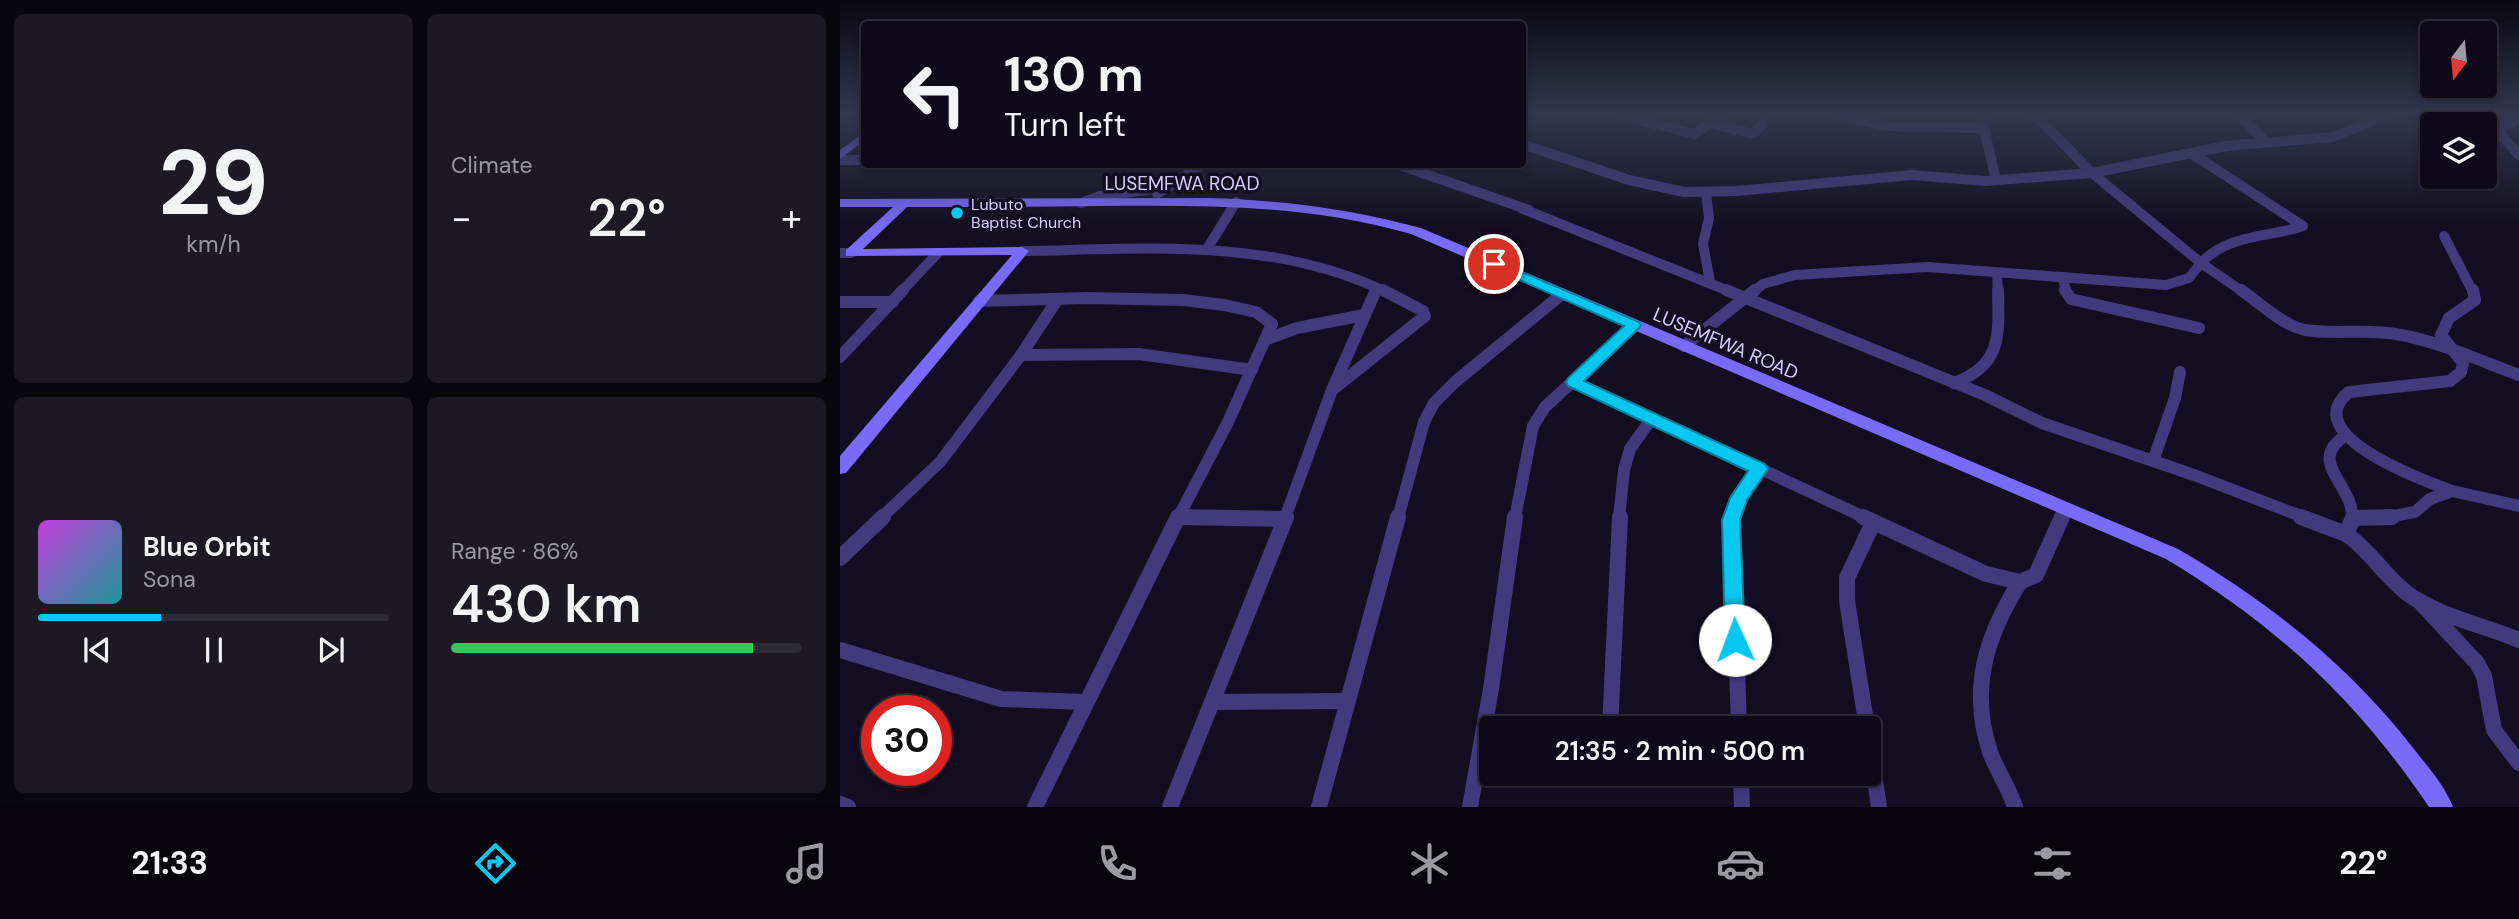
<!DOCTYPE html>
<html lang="en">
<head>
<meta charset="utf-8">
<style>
	:root { --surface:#0e0a19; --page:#1c1826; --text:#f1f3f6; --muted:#9b9aa2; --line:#2e2b38; --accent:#08c7f1 }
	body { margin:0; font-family:"DM Sans",sans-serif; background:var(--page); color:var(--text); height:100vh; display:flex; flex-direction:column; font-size:26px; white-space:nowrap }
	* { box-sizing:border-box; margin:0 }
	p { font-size:23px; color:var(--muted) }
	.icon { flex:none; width:38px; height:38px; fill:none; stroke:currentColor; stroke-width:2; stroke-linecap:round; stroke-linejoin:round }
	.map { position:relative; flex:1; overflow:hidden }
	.details { display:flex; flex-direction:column; gap:14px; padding:14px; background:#08060e; width:840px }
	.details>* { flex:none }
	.hud { position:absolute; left:21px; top:21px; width:665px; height:147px; border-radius:7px; box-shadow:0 4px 10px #0003,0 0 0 2px var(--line); background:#0e0a19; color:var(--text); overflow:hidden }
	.needle { width:46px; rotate:196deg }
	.fabs { position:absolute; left:1580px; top:21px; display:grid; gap:14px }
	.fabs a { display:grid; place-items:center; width:77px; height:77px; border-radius:7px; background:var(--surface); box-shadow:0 4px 10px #0003,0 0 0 2px var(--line); font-size:35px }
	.speed { position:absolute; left:21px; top:695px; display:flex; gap:14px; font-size:35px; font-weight:700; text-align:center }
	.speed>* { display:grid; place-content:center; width:91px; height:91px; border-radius:50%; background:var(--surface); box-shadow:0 4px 10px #0003,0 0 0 2px var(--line); line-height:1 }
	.speed .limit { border:10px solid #d22; background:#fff; color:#111 }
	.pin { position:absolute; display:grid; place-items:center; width:60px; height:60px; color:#fff; margin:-30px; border:4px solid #fff; border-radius:50%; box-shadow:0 2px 7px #0007 }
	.me { position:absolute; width:77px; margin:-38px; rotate:358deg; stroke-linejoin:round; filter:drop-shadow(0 0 5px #0008) }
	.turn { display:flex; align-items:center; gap:24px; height:147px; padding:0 28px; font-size:32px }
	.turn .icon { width:91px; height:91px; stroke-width:2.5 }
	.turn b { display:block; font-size:49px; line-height:60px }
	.big { font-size:52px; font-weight:600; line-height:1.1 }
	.details .card { flex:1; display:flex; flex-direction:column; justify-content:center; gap:10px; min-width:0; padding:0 24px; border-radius:10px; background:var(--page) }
	.details .dial { align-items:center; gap:0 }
	.dial b { font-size:91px; line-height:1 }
	.song { display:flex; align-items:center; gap:21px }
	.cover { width:84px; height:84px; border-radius:10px; background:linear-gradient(135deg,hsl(290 70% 55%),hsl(180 70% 35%)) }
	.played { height:7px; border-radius:4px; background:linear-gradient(90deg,var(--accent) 35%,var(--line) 35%) }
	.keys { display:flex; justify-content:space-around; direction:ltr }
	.heat { display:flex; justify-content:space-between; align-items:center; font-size:38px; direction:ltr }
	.charge { height:10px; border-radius:5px; background:linear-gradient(90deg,#34c759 86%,var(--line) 0) }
	.details .tiles { flex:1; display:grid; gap:14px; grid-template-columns:repeat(2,1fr) }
	.trip { position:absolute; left:639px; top:716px; width:402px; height:70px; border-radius:7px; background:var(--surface); box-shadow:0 4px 10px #0003,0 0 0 2px var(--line); font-weight:600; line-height:70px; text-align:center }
	.tab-bar { display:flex; height:112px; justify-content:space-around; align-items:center; background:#06040a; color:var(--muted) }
	.tab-bar .icon { width:49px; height:49px }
	.tab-bar .active { color:var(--accent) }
	.tab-bar b { font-size:32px; color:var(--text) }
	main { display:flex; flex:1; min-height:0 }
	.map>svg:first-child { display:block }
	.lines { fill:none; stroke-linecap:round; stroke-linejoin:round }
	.street-far2 { stroke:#433a7e; stroke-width:10 }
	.street-far1 { stroke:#433a7e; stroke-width:12 }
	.street { stroke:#433a7e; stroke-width:16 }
	.secondary { fill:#796afa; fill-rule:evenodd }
	.route { fill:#08c7f1; stroke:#05819d; stroke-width:2 }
	.poi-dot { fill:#08c7f1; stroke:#130e21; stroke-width:2.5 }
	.labels { text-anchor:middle; stroke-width:7; stroke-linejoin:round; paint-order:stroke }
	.far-poi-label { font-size:16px; fill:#d8cffd; stroke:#130e21; text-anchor:start }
	.street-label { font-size:19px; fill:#d8cffd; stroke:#130e21 }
</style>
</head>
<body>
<main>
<section class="details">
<div class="tiles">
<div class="card dial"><b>29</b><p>km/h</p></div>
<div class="card"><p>Climate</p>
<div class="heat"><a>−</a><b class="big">22°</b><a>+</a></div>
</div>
<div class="card">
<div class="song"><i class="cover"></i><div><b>Blue Orbit</b><p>Sona</p></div></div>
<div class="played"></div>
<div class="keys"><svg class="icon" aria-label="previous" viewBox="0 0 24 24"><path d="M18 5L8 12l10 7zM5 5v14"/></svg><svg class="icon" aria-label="pause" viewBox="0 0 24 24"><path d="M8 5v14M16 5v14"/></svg><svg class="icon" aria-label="next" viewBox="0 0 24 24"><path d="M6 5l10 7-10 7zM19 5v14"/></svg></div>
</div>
<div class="card"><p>Range · 86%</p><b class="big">430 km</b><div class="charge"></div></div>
</div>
</section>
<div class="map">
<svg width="1679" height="807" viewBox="0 0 1679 807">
	<rect width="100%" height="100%" fill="#130e21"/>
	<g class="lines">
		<g class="street-far2">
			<path d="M780,115L855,134L881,115"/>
			<path d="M1141,115L1156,180"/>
			<path d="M1189,115L1201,121L1252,173L1386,146L1493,137L1546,115"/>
			<path d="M1399,115L1425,141"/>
			<path d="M999,116L1049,126L1142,128"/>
			<path d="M1679,119L1659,127L1663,137L1679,155"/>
			<path d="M870,123L909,133H914L923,124"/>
			<path d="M682,144L789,180L844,192L896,191L1072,175L1145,181L1252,173L1361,263L1349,278L1326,285L1088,267L955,275L923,284L913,292"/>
			<path d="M1351,153L1463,226C1427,238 1388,234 1361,263L1403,292"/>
			<path d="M0,160H24"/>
			<path d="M557,164L689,210"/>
			<path d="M866,193L869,218L863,244L870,282"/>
			<path d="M317,194L363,164"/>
			<path d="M241,203L260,196L322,188"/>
			<path d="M683,209L891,292"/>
			<path d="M1604,236L1633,292"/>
			<path d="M367,249L396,202"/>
			<path d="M182,251C306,249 432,237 546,292"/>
			<path d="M0,253H11"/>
			<path d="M1157,273L1158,292"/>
			<path d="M1223,277L1226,292"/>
			<path d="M61,292L97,254"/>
			<path d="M536,292L537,289"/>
		</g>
		<g class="street-far1">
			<path d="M886,290L1145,395L1202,423L1354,475L1466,518"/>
			<path d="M1225,290L1231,299L1359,328"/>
			<path d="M1401,290C1420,303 1442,325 1465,330C1494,335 1528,328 1562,335C1602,343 1641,361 1679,375"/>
			<path d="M139,301L247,298L343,300L384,305L416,312L432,324L388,422L338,518"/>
			<path d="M0,302H53"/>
			<path d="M427,339L457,328L524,315"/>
			<path d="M844,346L915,290"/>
			<path d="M181,355L299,354L412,370"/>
			<path d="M0,357L63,290"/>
			<path d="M734,382L1026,518"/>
			<path d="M1114,383C1162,365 1159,336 1158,290"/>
			<path d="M496,387L585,316L583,311L543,290"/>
			<path d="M1505,436C1473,457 1499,476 1509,501C1511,506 1512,512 1513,518"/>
			<path d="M1313,461L1335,398L1340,372"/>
			<path d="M1612,491C1585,481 1456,435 1509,392L1610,381L1621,372L1623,363L1601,335L1609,318L1635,300L1633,290"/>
			<path d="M339,517L408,518"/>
			<path d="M41,518L100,462L181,355L217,300"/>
			<path d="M445,518L492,390L536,290"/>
			<path d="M558,518L584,422L594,403L615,382L722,294"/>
			<path d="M675,518L693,426L705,407L794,325"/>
			<path d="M779,518L784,470L790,449L812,418"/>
			<path d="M892,518L899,498L919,469"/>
			<path d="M1221,518L1225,509"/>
			<path d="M1513,518H1521"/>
			<path d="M1543,518L1575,512L1590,499L1612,491L1679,506"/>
		</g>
		<g class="street">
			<path d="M339,517L445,519"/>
			<path d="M892,517L899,728"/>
			<path d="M1023,517L1146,574L1180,582L1196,575L1222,517"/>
			<path d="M1461,517L1506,534L1513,518L1552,517"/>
			<path d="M1506,534C1531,551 1545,577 1568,594C1601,617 1643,625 1679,640"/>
			<path d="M0,558L43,517"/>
			<path d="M1582,604L1637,663L1644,676L1654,730L1679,763"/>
			<path d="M0,650L161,699L246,702"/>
			<path d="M372,702L507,701"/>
			<path d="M770,728L780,517"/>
			<path d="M1027,728L1007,601V578L1033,523"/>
			<path d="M1029,741L1039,807"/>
			<path d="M901,774L902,807"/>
			<path d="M0,804L8,807"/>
			<path d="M195,807L338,517"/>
			<path d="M330,807L446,517"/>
			<path d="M479,807L558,517"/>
			<path d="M630,807L651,689L675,517"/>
			<path d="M1175,807C1169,788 1157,771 1150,752C1129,689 1146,636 1180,582"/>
		</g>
		<g class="secondary">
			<path d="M24,133V141L0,159V150Z"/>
			<path d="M368,198C441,200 510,209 581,228L1338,549C1429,602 1509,665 1574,749C1588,767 1605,786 1613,807H1589C1516,699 1437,626 1326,559L571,234C465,204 364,205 254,206C192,207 129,207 67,207L23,249L182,247L189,251L6,473L0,474V456L172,255L6,256V250L53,207H0V199Z"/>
		</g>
	</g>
	<linearGradient id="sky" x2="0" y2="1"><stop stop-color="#0a0812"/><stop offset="0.5" stop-color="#33364e"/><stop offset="1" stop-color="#33364e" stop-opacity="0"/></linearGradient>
	<rect width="1679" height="228" fill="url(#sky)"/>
	<path class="route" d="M654,260L799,322L801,325L799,328L744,381L925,464L928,469L907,500L900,520L905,640L902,646L895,649L888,646L885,640L882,520L890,498L908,471L728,386L726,382L728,378L784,326L650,267V262Z"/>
	<circle class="poi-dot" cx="117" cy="213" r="7"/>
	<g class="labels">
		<g class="far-poi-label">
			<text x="131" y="210">Lubuto<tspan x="131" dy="18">Baptist Church</tspan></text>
		</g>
		<g class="street-label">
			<text x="342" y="190">LUSEMFWA ROAD</text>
			<text transform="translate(886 343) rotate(23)" y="7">LUSEMFWA ROAD</text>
		</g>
	</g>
</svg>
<div class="fabs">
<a><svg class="needle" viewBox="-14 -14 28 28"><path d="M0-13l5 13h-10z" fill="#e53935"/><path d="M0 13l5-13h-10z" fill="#9b9aa2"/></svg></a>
<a><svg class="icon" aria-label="layers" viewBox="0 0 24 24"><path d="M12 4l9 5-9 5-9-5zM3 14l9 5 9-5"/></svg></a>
</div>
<div class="speed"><div class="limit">30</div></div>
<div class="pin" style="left:654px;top:264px;background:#d93025"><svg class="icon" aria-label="arrive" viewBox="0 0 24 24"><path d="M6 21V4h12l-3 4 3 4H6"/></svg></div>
<svg class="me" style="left:895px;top:640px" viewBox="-20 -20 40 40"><circle r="19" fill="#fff"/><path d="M0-13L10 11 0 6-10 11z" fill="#08c7f1"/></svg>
<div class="trip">21:35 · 2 min · 500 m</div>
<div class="hud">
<div class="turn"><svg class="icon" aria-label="left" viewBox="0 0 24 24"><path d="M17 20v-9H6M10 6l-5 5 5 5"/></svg><div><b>130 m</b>Turn left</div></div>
</div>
</div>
</main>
<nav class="tab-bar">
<b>21:33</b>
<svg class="icon active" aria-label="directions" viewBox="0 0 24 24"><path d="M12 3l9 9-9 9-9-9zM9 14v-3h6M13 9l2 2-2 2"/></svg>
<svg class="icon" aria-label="music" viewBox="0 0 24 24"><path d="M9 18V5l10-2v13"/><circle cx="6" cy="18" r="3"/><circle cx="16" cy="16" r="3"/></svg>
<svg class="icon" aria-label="phone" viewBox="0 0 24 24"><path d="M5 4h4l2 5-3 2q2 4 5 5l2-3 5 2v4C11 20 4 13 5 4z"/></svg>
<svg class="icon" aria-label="climate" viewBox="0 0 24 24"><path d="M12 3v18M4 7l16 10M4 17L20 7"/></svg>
<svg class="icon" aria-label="car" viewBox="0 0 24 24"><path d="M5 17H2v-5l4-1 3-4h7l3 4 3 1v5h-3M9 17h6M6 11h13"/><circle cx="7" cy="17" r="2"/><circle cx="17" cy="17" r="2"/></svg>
<svg class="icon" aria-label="filters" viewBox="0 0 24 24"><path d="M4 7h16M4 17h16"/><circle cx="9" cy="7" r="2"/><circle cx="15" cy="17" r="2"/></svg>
<b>22°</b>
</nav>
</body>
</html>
